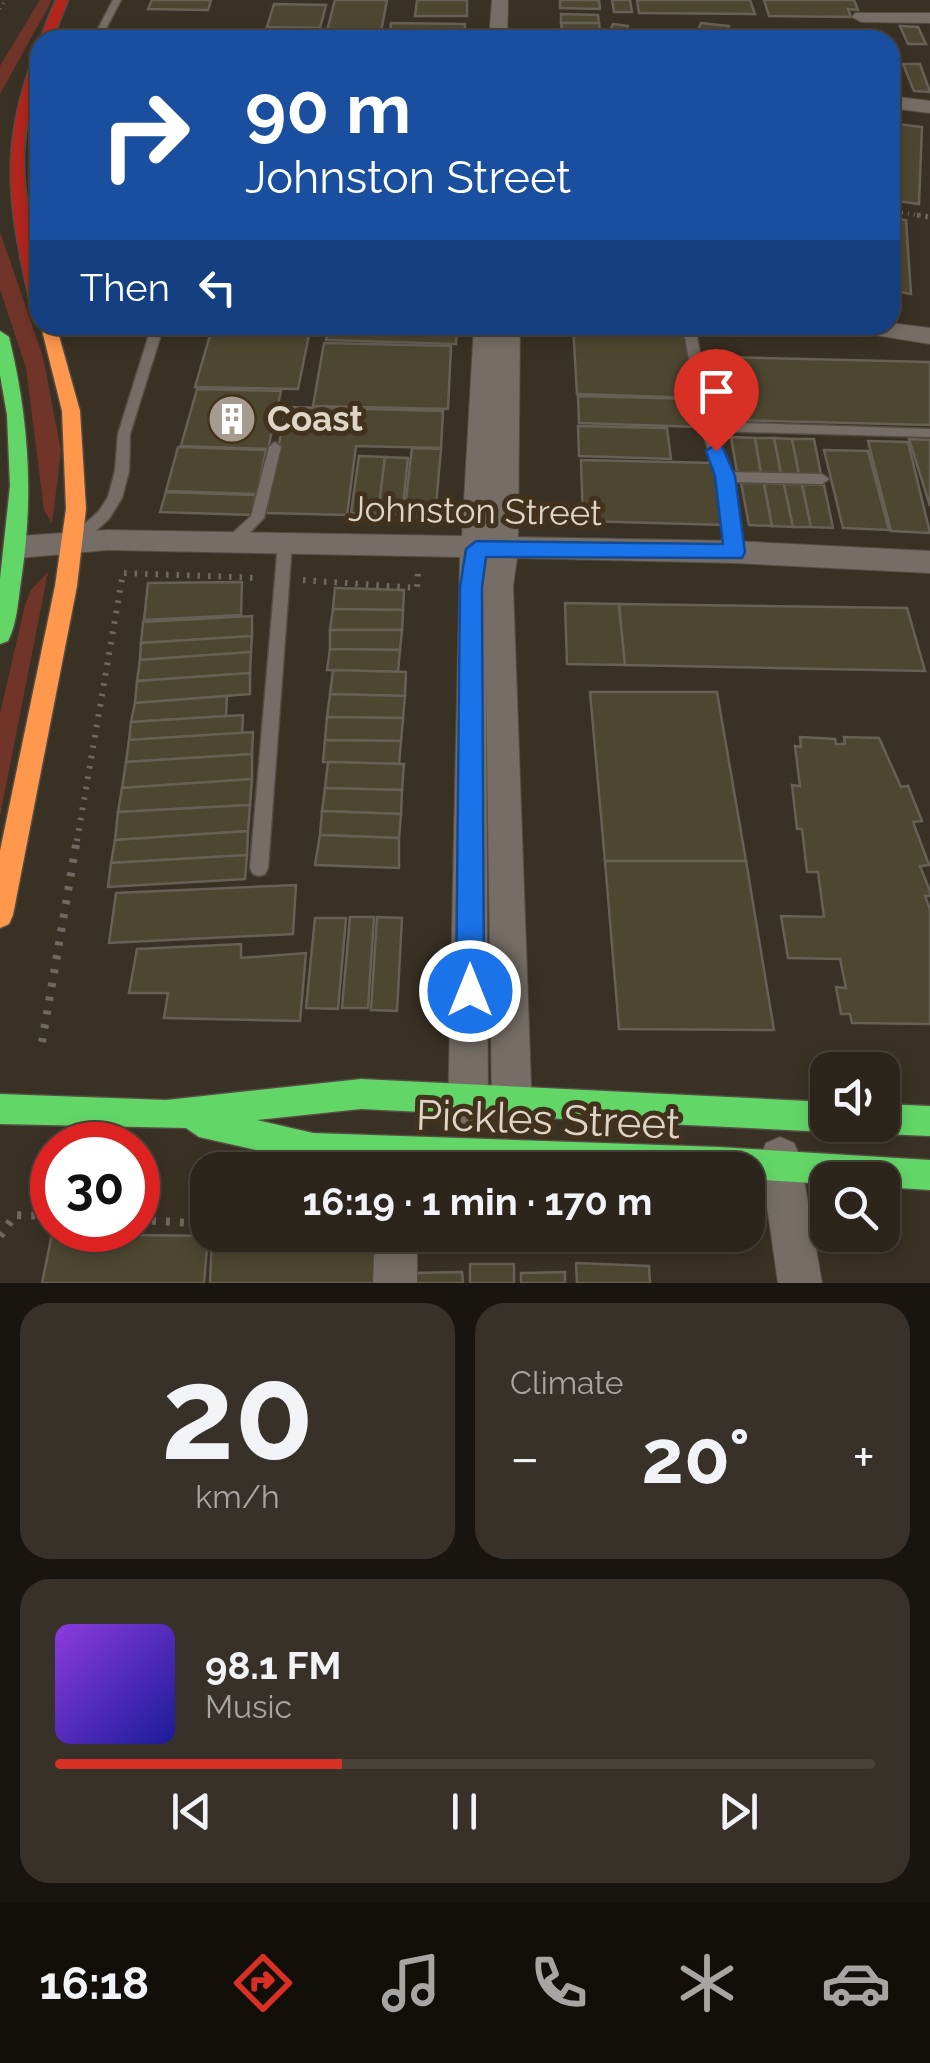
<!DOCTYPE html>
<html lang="en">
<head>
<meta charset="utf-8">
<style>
	:root { --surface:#2c251c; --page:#383129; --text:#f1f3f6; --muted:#a6a5a3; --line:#48423b; --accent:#d93025 }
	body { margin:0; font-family:Raleway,sans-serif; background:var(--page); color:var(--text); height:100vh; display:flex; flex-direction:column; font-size:38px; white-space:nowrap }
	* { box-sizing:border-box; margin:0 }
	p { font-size:32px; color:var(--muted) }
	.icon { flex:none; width:55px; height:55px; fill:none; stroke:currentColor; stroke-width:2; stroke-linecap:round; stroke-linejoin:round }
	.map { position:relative; height:1283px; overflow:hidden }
	.panel { display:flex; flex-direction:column; gap:20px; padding:20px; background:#18140f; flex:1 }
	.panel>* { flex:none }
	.top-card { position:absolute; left:30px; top:30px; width:870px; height:305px; border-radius:30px; box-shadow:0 5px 15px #0003,0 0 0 2px var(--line); background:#1a4fa0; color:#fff; overflow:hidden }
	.buttons { position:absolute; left:810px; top:1052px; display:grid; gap:20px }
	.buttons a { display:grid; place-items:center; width:90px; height:90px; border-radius:20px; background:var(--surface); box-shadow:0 5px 15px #0003,0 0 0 2px var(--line); font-size:50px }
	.speed { position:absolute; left:30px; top:1122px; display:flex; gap:20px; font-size:50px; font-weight:700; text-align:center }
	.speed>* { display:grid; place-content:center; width:130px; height:130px; border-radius:50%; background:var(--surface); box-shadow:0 5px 15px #0003,0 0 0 2px var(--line); line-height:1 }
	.speed .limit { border:15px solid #d22; background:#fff; color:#111 }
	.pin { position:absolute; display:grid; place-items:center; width:85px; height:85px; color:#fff; margin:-102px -42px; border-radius:50% 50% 50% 0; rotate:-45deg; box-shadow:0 0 10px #0007 }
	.pin .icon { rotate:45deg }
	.me { position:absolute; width:110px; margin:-55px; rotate:0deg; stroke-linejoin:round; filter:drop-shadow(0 0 8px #0008) }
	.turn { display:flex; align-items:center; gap:35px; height:210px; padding:0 50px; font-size:45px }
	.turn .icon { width:130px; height:130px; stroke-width:2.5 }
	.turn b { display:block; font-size:70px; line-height:85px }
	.then { display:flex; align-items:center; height:95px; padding:0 50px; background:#0003; gap:20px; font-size:38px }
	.big { font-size:75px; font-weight:700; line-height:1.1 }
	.panel .card { flex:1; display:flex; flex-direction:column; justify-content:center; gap:15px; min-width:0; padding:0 35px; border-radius:30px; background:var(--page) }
	.panel .dial { align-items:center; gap:0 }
	.dial b { font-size:130px; line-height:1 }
	.song { display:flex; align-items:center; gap:30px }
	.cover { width:120px; height:120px; border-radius:15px; background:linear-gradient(135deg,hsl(270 70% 55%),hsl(240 70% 35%)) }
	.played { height:10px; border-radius:5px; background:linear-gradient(90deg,var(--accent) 35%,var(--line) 35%) }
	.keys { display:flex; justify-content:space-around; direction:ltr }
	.heat { display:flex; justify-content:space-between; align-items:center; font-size:55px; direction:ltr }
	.panel .tiles { flex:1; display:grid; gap:20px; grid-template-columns:1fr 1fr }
	.card:last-child { grid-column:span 2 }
	.trip { position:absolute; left:190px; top:1152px; width:575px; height:100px; border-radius:30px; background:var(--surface); box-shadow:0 5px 15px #0003,0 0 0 2px var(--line); font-weight:700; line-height:100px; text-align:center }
	.tabs { display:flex; height:160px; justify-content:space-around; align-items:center; background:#120f0b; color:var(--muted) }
	.tabs .icon { width:70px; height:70px }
	.tabs .active { color:var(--accent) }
	.tabs b { font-size:45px; color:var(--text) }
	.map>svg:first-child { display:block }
	.green { fill:#703528 }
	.building { fill:#4d4631; stroke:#666055; stroke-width:2.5 }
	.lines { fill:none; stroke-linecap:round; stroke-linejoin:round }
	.lane-casing { stroke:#554d43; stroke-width:3 }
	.street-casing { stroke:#554d43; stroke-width:2 }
	.fast-casing { stroke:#554d43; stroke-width:3 }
	.slow-casing { stroke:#554d43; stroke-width:3 }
	.jam-casing { stroke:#554d43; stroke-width:3 }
	.path-far3 { stroke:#706961; stroke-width:4; stroke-dasharray:1 5; stroke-linecap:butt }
	.path-far2 { stroke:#706961; stroke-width:5; stroke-dasharray:2.5 6; stroke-linecap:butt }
	.path-far1 { stroke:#706961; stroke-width:6; stroke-dasharray:2.5 8; stroke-linecap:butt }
	.path { stroke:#706961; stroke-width:8; stroke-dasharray:4 10; stroke-linecap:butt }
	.lane { fill:#766e66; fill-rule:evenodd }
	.street { fill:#766e66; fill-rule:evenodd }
	.fast { fill:#63d668; fill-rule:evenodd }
	.slow { fill:#ff974d; fill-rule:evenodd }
	.jam { fill:#b3261e; fill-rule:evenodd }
	.route { fill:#1a73e8; stroke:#114b97; stroke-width:2.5 }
	.labels { text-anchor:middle; stroke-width:10; stroke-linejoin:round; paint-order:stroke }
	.poi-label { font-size:35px; font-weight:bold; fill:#ded4c8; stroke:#42321d; text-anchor:start }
	.street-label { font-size:35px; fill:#ded4c8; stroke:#42321d }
	.near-street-label { font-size:42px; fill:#ded4c8; stroke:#42321d }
</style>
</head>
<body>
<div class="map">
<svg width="930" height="1283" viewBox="0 0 930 1283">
	<rect width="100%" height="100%" fill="#3a3125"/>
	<g class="green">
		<path d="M40,0H52L0,94V66Z"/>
		<path d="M0,232L43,357L61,451L52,524L44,510L26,368L0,289Z"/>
		<path d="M48,572L0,816V714L25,605L31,590Z"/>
	</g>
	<g class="building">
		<path d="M152,0H211L208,10L148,9Z"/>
		<path d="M335,0H387L381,32L327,31Z"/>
		<path d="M417,0H467V16H415Z"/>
		<path d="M560,0H599L600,9L560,8Z"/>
		<path d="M612,0H630L632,12H614Z"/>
		<path d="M637,0H750L755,14L639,13Z"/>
		<path d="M764,0H854L858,10L848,9L851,17L769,16Z"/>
		<path d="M274,4L326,5L320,28L267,27Z"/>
		<path d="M561,14L598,15L599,23H561Z"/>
		<path d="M391,23L465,24L464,40H389Z"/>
		<path d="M561,23H599L600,31L562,30Z"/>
		<path d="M701,23L729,26L724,40H694Z"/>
		<path d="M613,24L628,26L622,40H606Z"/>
		<path d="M900,26L918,27L926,44H908Z"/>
		<path d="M562,30L600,31V39L563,38Z"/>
		<path d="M903,64H920L930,92L914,91Z"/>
		<path d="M890,123L922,127L919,204L890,200Z"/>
		<path d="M890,218L906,220L911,294L890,290Z"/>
		<path d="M213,325H311L298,389L195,387Z"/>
		<path d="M329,325H457L456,344L326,340Z"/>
		<path d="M573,325H685L698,398L577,394Z"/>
		<path d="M324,343L451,346L448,409L313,406Z"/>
		<path d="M722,357L930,362V425L732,420Z"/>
		<path d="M197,389L281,391L268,449L181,446Z"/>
		<path d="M578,396L695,399L698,427L579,423Z"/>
		<path d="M286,407L443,411L441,448L356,446L347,515L266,513Z"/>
		<path d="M578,426L667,428L671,459L579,456Z"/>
		<path d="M731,437L755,438L761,473L737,472Z"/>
		<path d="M755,438H774L781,473H761Z"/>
		<path d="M774,438L792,439L799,474L781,473Z"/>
		<path d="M792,439H814L821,475L799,474Z"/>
		<path d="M909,439L930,440V506Z"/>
		<path d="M868,441L908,442L930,533L891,531Z"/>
		<path d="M178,447L266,450L257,494L166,491Z"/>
		<path d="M412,448L441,449L435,518L404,517Z"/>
		<path d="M824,450L868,451L889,530L843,528Z"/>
		<path d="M359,456L385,457L378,514L351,513Z"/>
		<path d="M385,457L408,458L402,515L378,514Z"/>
		<path d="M581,460L715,463L725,525L583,521Z"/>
		<path d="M741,483H764L772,526L749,525Z"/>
		<path d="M764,483L784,484L793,527L772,526Z"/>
		<path d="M784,484H802L811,527H793Z"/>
		<path d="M802,484L824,485L833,528L811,527Z"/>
		<path d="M166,492L256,495L252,515L160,512Z"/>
		<path d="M242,582L241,615L144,620L148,583Z"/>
		<path d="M335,588L404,590L403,610L333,609Z"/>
		<path d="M565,603L619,604L625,665L567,664Z"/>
		<path d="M619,604L907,608L925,671L625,665Z"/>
		<path d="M333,609L403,610L402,630H330Z"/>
		<path d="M252,616V636L141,643L143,622Z"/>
		<path d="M330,630H402L400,650L330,649Z"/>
		<path d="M252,636L251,652L140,660L141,643Z"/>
		<path d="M330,649L400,650L398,672L327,670Z"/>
		<path d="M251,652L250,673L137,681L140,660Z"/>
		<path d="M333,670L406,672L405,696L330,694Z"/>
		<path d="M250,673V694L135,703L137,681Z"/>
		<path d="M590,692H717L746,861H605Z"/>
		<path d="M330,694L405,696L403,718L327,717Z"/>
		<path d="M227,696L226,716L131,722L135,703Z"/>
		<path d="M243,715L242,733L129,740L131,722Z"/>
		<path d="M327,717L403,718L401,741L325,740Z"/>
		<path d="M253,732L252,754L126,762L129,740Z"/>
		<path d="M800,737L835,739L836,744H845L844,737L879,738L901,787L908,786L922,821L913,822L929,865L920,866L930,891V896H925L930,909V1024L852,1023L850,1014H841L836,987L846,988L840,959L788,958L781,916L824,917L818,872H807L802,829H797L792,785L800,786L795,746L801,747Z"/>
		<path d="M325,740L401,741L399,764L323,762Z"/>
		<path d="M252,754V779L122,788L126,762Z"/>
		<path d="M328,762L404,764L402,790L325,788Z"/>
		<path d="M252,779L250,805L118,812L122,788Z"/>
		<path d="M325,788L402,790L401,814L322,811Z"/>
		<path d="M250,805L248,831L115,840L118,812Z"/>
		<path d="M322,811L401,814L399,838L320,835Z"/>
		<path d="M248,831L247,855L111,863L115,840Z"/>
		<path d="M320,835L399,838V868L315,865Z"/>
		<path d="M247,855L245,879L108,887L111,863Z"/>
		<path d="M605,861H746L774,1030L619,1029Z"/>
		<path d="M296,885L293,934L109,943L116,893Z"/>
		<path d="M350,917H374L368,1008H342Z"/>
		<path d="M377,917L402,918L397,1011L371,1010Z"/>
		<path d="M315,918H346L338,1009L306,1008Z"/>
		<path d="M241,944V958L306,953L300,1021L164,1018L168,993H129L137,949Z"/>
		<path d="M52,1234L208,1236L204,1283H42Z"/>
		<path d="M212,1235L375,1236L374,1283H210Z"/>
		<path d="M576,1263L649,1266L650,1283H577Z"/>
		<rect x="470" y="1264" width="44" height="19"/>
		<path d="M462,1272L463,1283H410V1273Z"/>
		<path d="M565,1272V1283H521V1273Z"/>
	</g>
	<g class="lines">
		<g class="lane-casing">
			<g id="lane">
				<path d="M113,0H121L100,40H92Z"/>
				<path d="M152,325H164L130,434L129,471L122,498L109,519L89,537H79L77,533L79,529L99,511L108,497L115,471L118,434Z"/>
				<path d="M683,325H695L712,422L930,429V437L714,431L730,472L822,474L829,479L822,484L732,482L742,552L735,557L730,556L718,477L700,426Z"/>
				<path d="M275,442L281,447L264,518L236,547H226L224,543L226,539L251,516L269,447Z"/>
				<path d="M285,539L292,544L268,868L265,874L259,876L253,874L250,868L278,544Z"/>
			</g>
		</g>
		<g class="street-casing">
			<g id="street">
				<path d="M492,0H508L507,40H489Z"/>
				<path d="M855,13H930V23L861,22L852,17Z"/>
				<path d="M890,96L930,101V113L890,108Z"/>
				<path d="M890,323L930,328V344L856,332L844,325Z"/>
				<path d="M474,325H520L518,537L735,541L930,551V573L735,563L517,558L513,586L532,1111L526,1125L512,1131L498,1125L492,1111L486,674L488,1112L482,1126L468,1132L454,1126L448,1112L460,557L108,550L19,558L9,554L5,547L9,540L19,536L108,530L462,536Z"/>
				<path d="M780,1137L794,1143L800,1157L822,1283H778L760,1157L766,1143Z"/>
				<path d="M375,1235H417V1283H373Z"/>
			</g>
		</g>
		<g class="fast-casing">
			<g id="fast">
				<path d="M0,331L9,337C29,419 34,497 21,581C18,601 17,624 8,641L0,644V579L10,486L7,415L0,375Z"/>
				<path d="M361,1079L828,1102V1125H840L828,1132L361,1109L257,1120L313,1133L719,1147L930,1160V1190L882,1187V1180H828V1184L748,1179V1170H509L313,1163L199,1137L186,1128L0,1124V1094L166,1100Z"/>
				<path d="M882,1104L930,1106V1136L882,1134L871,1130L870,1125H882Z"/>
			</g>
		</g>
		<g class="slow-casing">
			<path id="slow" d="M40,322L56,325L80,411L86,509L77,586L13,915L9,924L0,928V851L55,586L66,509L62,411Z"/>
		</g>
		<g class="jam-casing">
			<path id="jam" d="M56,0H68L52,40H40C40,80 24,116 24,156C23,209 40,259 40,311L31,306C0,172 2,127 56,0Z"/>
		</g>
		<g class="path-far3">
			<path d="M0,9L6,0"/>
			<path d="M890,211L930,217"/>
		</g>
		<path class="path-far2" d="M917,215L930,217"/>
		<g class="path-far1">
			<path d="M303,580L417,588L418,570"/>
			<path d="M77,841L123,573L260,578"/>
		</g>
		<g class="path">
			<path d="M42,1042L77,839"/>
			<path d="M138,1220L208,1224"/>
			<path d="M0,1236L15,1215L52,1216"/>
		</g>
		<use href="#lane" class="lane"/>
		<use href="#street" class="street"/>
		<use href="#fast" class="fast"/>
		<use href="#slow" class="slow"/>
		<use href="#jam" class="jam"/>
	</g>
	<path class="route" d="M716,444L722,446L735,476L745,552L742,558L486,557L482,587L484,991L480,1001L470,1005L460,1001L456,991L460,587L466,549L476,541L723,544L715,476L706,451Z"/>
	<defs>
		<g id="building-disc" transform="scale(2.5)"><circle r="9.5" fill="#a59b8f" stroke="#42321d"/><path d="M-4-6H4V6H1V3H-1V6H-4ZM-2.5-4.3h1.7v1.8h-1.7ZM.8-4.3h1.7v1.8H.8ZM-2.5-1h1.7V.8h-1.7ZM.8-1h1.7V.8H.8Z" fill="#fff"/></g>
	</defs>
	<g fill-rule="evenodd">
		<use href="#building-disc" x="232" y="419"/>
	</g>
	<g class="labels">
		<g class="poi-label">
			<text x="267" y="431">Coast</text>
		</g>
		<g class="street-label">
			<text transform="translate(475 511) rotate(1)" y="12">Johnston Street</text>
		</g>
		<g class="near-street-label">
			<text transform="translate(548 1119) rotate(2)" y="15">Pickles Street</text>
		</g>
	</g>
</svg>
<div class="buttons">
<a><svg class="icon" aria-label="sound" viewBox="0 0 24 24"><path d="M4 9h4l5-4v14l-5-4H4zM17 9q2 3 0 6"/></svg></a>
<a><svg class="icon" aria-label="search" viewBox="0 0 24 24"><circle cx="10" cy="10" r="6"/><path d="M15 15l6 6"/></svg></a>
</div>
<div class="speed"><div class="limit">30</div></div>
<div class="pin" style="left:716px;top:451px;background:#d93025"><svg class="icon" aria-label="arrive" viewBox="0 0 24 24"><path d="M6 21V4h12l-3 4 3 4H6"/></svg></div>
<svg class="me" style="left:470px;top:991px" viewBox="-20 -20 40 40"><circle r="17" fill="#1a73e8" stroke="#fff" stroke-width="3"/><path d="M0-11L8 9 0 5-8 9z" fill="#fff"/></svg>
<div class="trip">16:19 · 1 min · 170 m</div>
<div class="top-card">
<div class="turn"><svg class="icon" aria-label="right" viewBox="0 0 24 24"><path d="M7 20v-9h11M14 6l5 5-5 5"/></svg><div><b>90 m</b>Johnston Street</div></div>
<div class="then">Then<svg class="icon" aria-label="left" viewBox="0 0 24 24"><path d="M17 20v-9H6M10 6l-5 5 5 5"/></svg></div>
</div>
</div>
<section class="panel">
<div class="tiles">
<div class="card dial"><b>20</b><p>km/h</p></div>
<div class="card"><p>Climate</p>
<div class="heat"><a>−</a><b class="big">20°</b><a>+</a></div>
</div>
<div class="card">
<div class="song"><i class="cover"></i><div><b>98.1 FM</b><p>Music</p></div></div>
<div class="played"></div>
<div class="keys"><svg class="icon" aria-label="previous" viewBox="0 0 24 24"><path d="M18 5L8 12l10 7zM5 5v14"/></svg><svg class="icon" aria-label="pause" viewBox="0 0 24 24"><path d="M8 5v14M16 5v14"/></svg><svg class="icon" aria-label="next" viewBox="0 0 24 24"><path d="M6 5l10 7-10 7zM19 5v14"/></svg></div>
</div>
</div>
</section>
<nav class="tabs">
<b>16:18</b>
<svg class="icon active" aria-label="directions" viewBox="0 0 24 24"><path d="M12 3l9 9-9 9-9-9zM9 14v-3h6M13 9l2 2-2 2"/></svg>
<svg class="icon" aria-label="music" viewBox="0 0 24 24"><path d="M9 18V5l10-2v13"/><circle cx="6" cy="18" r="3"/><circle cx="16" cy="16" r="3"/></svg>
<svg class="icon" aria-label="phone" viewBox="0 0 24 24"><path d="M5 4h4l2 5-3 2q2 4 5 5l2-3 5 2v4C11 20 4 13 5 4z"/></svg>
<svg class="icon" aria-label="climate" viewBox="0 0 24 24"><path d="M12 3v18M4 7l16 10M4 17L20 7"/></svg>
<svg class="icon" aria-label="car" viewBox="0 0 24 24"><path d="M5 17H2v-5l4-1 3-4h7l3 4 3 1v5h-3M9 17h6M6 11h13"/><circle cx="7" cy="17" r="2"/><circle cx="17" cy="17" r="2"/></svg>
</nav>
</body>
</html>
